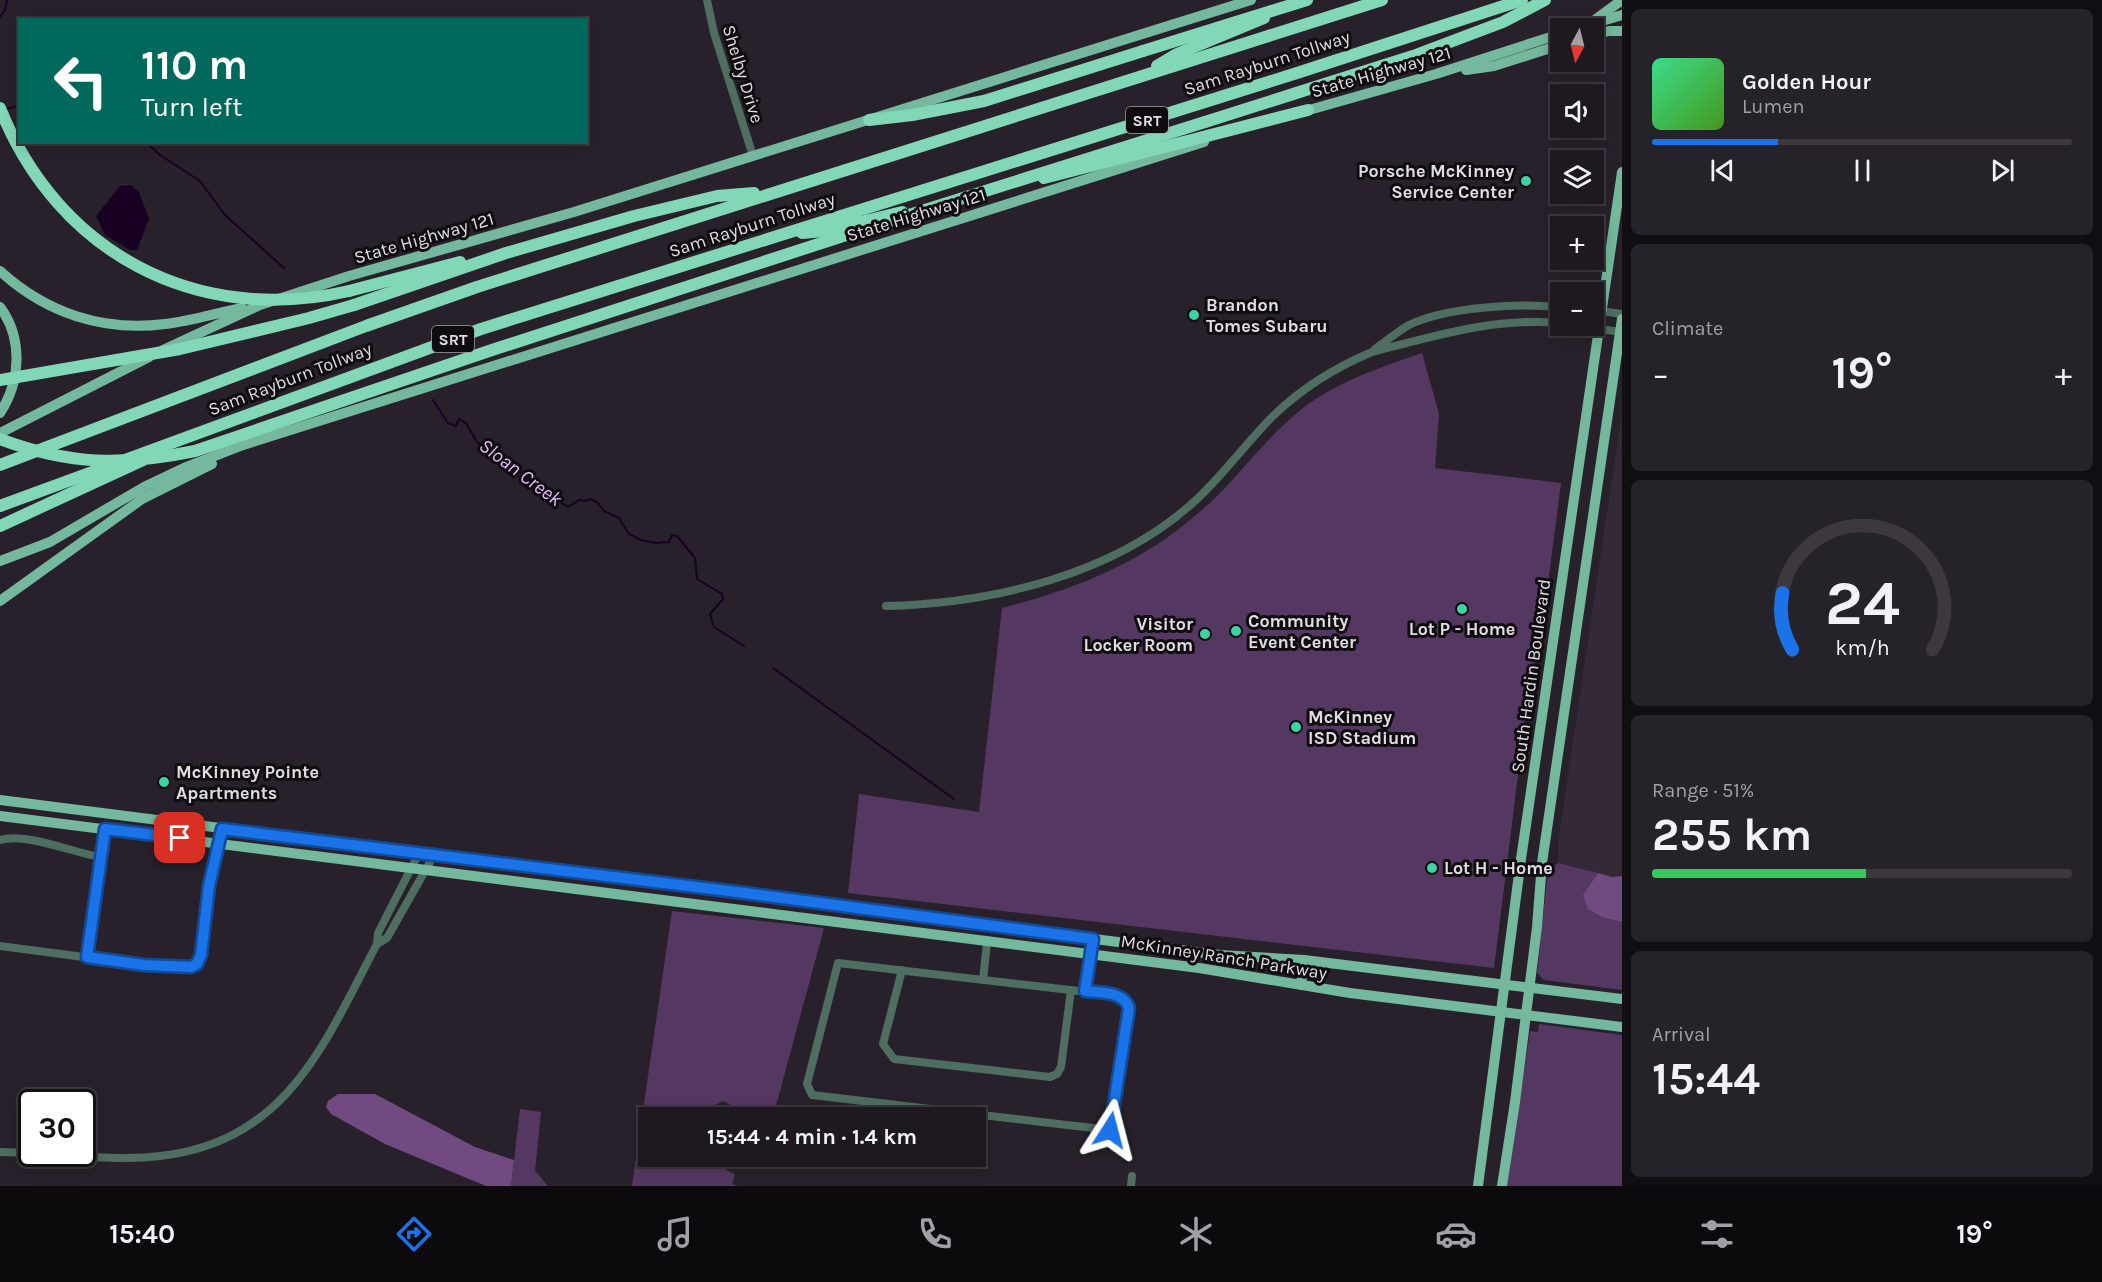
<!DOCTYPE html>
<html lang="en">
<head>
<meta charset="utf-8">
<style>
	:root { --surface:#1e1920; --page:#262229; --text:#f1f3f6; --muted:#a1a0a5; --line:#3c383e; --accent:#1a73e8 }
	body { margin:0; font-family:Karla,sans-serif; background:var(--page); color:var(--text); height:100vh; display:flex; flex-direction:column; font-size:22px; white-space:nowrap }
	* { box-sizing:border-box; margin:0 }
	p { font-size:20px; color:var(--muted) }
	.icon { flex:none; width:33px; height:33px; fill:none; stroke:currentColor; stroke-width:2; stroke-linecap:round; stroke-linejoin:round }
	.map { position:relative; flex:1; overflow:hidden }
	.drawer { display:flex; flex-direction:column; gap:9px; padding:9px; background:#100e12; width:480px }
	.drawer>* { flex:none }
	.banner { position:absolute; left:18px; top:18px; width:570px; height:126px; border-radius:0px; box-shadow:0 3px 15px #0003,0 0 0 2px var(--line); background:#00695c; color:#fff; overflow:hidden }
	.needle { width:39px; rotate:187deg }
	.fabs { position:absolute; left:1550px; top:18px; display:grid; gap:12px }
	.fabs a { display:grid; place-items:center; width:54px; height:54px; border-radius:0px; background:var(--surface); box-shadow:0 3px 15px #0003,0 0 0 2px var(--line); font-size:30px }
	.speed { position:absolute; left:18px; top:1089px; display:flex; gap:12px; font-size:30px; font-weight:700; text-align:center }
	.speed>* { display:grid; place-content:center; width:78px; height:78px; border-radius:50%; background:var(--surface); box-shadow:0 3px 15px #0003,0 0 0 2px var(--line); line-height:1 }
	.speed .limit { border:3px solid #111; border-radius:9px; background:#fff; color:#111 }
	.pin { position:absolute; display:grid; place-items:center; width:51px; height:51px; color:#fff; margin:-26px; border-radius:12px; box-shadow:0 3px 9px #0006 }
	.me { position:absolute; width:66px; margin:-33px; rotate:9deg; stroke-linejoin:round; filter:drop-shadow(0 0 4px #0008) }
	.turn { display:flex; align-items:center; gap:21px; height:126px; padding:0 24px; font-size:27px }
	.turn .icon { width:78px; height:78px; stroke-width:2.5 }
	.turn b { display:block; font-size:42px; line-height:51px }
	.big { font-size:45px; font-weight:700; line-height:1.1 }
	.drawer .widget { flex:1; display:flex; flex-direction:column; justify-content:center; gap:9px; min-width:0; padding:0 21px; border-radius:9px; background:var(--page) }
	.drawer .dial { align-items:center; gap:0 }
	.dial svg { height:156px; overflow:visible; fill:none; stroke:var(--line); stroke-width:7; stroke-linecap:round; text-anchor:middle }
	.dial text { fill:var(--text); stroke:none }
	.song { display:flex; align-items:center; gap:18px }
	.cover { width:72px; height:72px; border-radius:9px; background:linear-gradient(135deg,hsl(150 70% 55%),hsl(100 70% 35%)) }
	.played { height:6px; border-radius:3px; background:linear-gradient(90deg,var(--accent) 30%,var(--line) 30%) }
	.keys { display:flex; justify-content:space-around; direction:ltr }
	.heat { display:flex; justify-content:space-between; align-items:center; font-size:33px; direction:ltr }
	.charge { height:9px; border-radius:4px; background:linear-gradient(90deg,#34c759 51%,var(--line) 0) }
	.trip { position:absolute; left:638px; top:1107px; width:348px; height:60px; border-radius:0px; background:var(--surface); box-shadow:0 3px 15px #0003,0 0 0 2px var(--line); font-weight:700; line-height:60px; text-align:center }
	.dock { display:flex; height:96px; justify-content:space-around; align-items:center; background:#0c0a0d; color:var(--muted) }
	.dock .icon { width:42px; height:42px }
	.dock .selected { color:var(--accent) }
	.dock b { font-size:27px; color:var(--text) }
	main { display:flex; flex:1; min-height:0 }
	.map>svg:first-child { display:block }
	.built { fill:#332937 }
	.green { fill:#553861 }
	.forest { fill:#704a80 }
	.water { fill:#190123 }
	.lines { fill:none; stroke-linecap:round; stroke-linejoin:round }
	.stream { stroke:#190123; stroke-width:2 }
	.minor { stroke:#4e6e61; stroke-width:8 }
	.major { stroke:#74b99e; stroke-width:10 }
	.highway { stroke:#82d7b6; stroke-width:12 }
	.highway-bridge { stroke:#82d7b6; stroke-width:12 }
	.route-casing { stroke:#114b97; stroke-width:15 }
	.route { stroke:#1a73e8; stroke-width:10 }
	.poi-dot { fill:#3bd4a4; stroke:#0f0c10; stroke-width:2 }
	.labels { text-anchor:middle; stroke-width:6; stroke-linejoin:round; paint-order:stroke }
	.shield { fill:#0f0c10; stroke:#a19ea3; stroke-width:1.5 }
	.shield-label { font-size:16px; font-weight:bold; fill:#e0dce2 }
	.street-label { font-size:18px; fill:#e0dce2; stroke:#0f0c10 }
	.poi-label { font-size:18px; font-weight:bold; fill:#e0dce2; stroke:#0f0c10; text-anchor:start }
	.water-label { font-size:20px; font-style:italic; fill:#e4b7f8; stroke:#0f0c10 }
</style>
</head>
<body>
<main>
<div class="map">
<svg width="1622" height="1186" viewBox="0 0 1622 1186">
	<rect width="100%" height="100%" fill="#28212b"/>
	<path class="built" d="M1622,412V876L1612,877L1558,863V843Z"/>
	<g class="green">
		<path d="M1422,353L1439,414L1435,468L1561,483L1542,630L1528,695L1494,968L848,893L859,794L979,812L1002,608C1061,593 1118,572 1168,537C1187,523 1207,507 1223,490C1249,462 1273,432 1303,408C1337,382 1381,367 1422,353Z"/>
		<path d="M1558,863L1598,873L1583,896L1604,918L1622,922V990L1544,980L1537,973L1548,871Z"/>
		<path d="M672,911L824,928L773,1117H746L734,1107L723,1101L712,1107L711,1117L648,1118V1156H722L735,1161L724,1169L735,1174L732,1184L738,1186H632Z"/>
		<path d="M1539,1024L1622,1035V1186H1507L1530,1031L1538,1032Z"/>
		<path d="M520,1109L541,1112L535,1171L548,1186H511Z"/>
	</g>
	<g class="forest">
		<path d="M1598,873L1612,877L1622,876V922L1604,918L1588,909L1583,895Z"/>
		<path d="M338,1094H375L475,1147L514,1160L511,1186H486L385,1144L331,1114L326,1107L328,1101Z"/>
	</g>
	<path class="water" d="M131,185L139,192L149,219L137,250H130L105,235L96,216L120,186Z"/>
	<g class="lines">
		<g class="stream">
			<path d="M0,17L5,10L7,0"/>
			<path d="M5,109L20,106"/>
			<path d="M146,142L160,155L200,181L225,215L284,268"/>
			<path d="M433,400L448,423L456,426L459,419L466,423L477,442L516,468L532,484L568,507L579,500L586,501L590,499L597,502L604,511L619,518L629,534L641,540L656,543L669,542L672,535L677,536L695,558L697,579L722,594L723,599L710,614L714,627L744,646"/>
			<path d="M773,668L954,799"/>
		</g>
		<g class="minor">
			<path d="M707,0L714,33L753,156"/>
			<path d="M1593,310L1622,314"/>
			<path d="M1578,326L1622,332"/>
			<path d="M1375,349C1386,341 1397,332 1409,325C1446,307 1519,303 1560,307"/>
			<path d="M886,606C993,603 1115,575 1196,500C1224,474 1246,443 1273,416C1301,389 1336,367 1372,352C1434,336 1496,317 1560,323"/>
			<path d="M0,840C26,832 73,853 101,857"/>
			<path d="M377,944L387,938L434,855"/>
			<path d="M0,946L144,965L195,966L200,958L211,876L222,829"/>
			<path d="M87,957L105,829"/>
			<path d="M838,963L1122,996L1127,1001L1129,1008L1110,1130L812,1095L807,1084Z"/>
			<path d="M902,970L883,1044L894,1059L1050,1077L1057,1074L1061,1067L1071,990"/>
			<path d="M983,980L987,942"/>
			<path d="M1085,991L1091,954"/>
			<path d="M0,1152L32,1153"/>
			<path d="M42,1154C81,1155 121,1161 160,1156C288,1141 324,1044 377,944L378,933L419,853"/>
			<path d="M1131,1186L1132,1176"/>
		</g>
		<g class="major">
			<path d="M1596,19L1622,0"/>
			<path d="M1578,28L1622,15"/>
			<path d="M1593,35L1609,31H1622"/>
			<path d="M1466,70L1494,66L1560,45"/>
			<path d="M1302,112L1436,74L1560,34"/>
			<path d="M0,271C46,313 103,332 165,324C191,321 216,313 242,308"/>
			<path d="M0,307C23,338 21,381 0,413"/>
			<path d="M163,350L260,305L349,276L574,212L1251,0"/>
			<path d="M0,433L149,357"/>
			<path d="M0,561L50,542L144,487L184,468L240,446L1204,142"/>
			<path d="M0,601L142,499L212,464"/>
			<path d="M0,800L1220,955L1304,960L1622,999"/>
			<path d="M0,816L1199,968L1350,993L1622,1027"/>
			<path d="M1301,985L1304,960"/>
			<path d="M1478,1186L1521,859L1622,172"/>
			<path d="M1502,1186L1515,1102L1537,927L1542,863L1622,319"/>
		</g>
		<g class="highway">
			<path d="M1157,66L1177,54L1264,18"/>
			<path d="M869,120L912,115L984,101L1143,51"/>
			<path d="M1205,122L1413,56L1503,22L1545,0"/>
			<path d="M1044,178L1308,110"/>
			<path d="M802,233L824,231L902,212"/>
			<path d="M349,291L460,262"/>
			<path d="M354,305L506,253L634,216L717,196L754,193"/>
			<path d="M0,465L366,326L477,287L1382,0"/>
			<path d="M0,506L481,329L1297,73L1522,0"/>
			<path d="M0,526L143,460"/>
		</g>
		<g class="highway-bridge">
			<path d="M1143,51L1307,0"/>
			<path d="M0,108C58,253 196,326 349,291"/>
			<path d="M0,380L180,349L309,318L354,305"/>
			<path d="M0,439C70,465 122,466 195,451L489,351L874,226L1205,122"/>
		</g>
	</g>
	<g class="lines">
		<g class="route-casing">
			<path id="route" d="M180,838L105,829L87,957L144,965L191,967L197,964L201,955L209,886L222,829L729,891L1093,939L1085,991C1100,993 1124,991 1129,1008L1110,1130"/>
		</g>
		<use href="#route" class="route"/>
	</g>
	<g class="poi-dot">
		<circle cx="1526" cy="181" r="6"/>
		<circle cx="1194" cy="315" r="6"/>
		<circle cx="1462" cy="609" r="6"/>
		<circle cx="1236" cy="631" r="6"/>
		<circle cx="1205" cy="634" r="6"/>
		<circle cx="1296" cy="727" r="6"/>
		<circle cx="164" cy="782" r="6"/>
		<circle cx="1432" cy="868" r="6"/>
	</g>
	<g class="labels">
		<g class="shield">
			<rect x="1126" y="107" width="42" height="26" rx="4.5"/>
			<rect x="432" y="326" width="42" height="26" rx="4.5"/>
		</g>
		<g class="shield-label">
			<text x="1147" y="126">SRT</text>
			<text x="453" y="345">SRT</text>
		</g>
		<g class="street-label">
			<text transform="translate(1267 63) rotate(-18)" y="6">Sam Rayburn Tollway</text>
			<text transform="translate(1381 72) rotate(-16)" y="6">State Highway 121</text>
			<text transform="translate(743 74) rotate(73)" y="6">Shelby Drive</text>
			<text transform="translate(916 215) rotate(-17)" y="6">State Highway 121</text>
			<text transform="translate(752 225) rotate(-18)" y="6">Sam Rayburn Tollway</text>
			<text transform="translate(424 238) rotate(-16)" y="6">State Highway 121</text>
			<text transform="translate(290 379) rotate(-21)" y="6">Sam Rayburn Tollway</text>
			<text transform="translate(1531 676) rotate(-82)" y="6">South Hardin Boulevard</text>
			<text transform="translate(1224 957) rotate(9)" y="6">McKinney Ranch Parkway</text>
		</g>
		<g class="poi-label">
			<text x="1514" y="177" text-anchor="end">Porsche McKinney<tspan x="1514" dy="21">Service Center</tspan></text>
			<text x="1206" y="311">Brandon<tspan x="1206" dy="21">Tomes Subaru</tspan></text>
			<text x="1248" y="627">Community<tspan x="1248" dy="21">Event Center</tspan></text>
			<text x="1193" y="630" text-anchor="end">Visitor<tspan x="1193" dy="21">Locker Room</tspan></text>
			<text x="1462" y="635" text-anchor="middle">Lot P - Home</text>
			<text x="1308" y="723">McKinney<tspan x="1308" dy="21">ISD Stadium</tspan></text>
			<text x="176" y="778">McKinney Pointe<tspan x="176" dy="21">Apartments</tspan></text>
			<text x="1444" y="874">Lot H - Home</text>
		</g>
		<g class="water-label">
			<text transform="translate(521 472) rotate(37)" y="7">Sloan Creek</text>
		</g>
	</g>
</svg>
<div class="fabs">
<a><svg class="needle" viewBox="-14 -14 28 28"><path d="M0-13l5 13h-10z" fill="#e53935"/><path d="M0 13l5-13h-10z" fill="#a1a0a5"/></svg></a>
<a><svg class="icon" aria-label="sound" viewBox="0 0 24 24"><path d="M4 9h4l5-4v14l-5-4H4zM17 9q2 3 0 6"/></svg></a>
<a><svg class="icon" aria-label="layers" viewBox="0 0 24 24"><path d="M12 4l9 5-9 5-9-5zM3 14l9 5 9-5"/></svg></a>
<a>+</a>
<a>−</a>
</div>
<div class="speed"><div class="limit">30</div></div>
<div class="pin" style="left:180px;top:838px;background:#d93025"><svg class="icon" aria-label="arrive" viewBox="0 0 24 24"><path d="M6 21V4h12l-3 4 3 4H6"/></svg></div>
<svg class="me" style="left:1110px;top:1130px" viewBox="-20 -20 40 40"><path d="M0-17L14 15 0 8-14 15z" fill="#1a73e8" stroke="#fff" stroke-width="4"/></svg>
<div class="trip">15:44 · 4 min · 1.4 km</div>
<div class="banner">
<div class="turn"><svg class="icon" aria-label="left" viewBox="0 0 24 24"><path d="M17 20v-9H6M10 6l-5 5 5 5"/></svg><div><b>110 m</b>Turn left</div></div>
</div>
</div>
<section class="drawer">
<div class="widget">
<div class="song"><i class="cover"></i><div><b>Golden Hour</b><p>Lumen</p></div></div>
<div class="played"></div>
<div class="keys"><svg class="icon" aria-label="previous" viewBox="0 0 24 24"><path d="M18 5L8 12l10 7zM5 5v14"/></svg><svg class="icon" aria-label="pause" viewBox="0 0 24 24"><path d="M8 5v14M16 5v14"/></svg><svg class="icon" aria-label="next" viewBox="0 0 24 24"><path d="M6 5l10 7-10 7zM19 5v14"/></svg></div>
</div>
<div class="widget"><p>Climate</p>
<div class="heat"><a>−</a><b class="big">19°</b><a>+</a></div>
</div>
<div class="widget dial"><svg viewBox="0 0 100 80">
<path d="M14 69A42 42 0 1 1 86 69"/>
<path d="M14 69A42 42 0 0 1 9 40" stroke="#1a73e8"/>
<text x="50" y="56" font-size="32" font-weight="700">24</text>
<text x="50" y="72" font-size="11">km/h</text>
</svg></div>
<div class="widget"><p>Range · 51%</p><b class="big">255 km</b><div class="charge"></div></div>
<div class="widget"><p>Arrival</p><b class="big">15:44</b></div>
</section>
</main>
<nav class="dock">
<b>15:40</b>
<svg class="icon selected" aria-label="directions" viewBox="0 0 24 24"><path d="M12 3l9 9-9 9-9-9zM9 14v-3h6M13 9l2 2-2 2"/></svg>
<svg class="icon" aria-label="music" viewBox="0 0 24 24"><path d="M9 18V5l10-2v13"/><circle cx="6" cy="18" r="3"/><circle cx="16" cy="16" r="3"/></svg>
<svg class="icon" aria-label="phone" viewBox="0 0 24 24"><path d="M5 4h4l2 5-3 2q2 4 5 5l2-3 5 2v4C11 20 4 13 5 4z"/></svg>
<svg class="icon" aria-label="climate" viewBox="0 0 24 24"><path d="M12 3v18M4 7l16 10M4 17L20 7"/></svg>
<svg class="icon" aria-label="car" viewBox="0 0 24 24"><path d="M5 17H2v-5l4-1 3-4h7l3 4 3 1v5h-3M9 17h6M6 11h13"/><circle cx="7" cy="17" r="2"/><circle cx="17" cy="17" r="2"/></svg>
<svg class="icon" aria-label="filters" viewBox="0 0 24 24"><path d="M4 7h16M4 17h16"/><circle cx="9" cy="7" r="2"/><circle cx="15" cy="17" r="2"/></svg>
<b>19°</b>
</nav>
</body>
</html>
